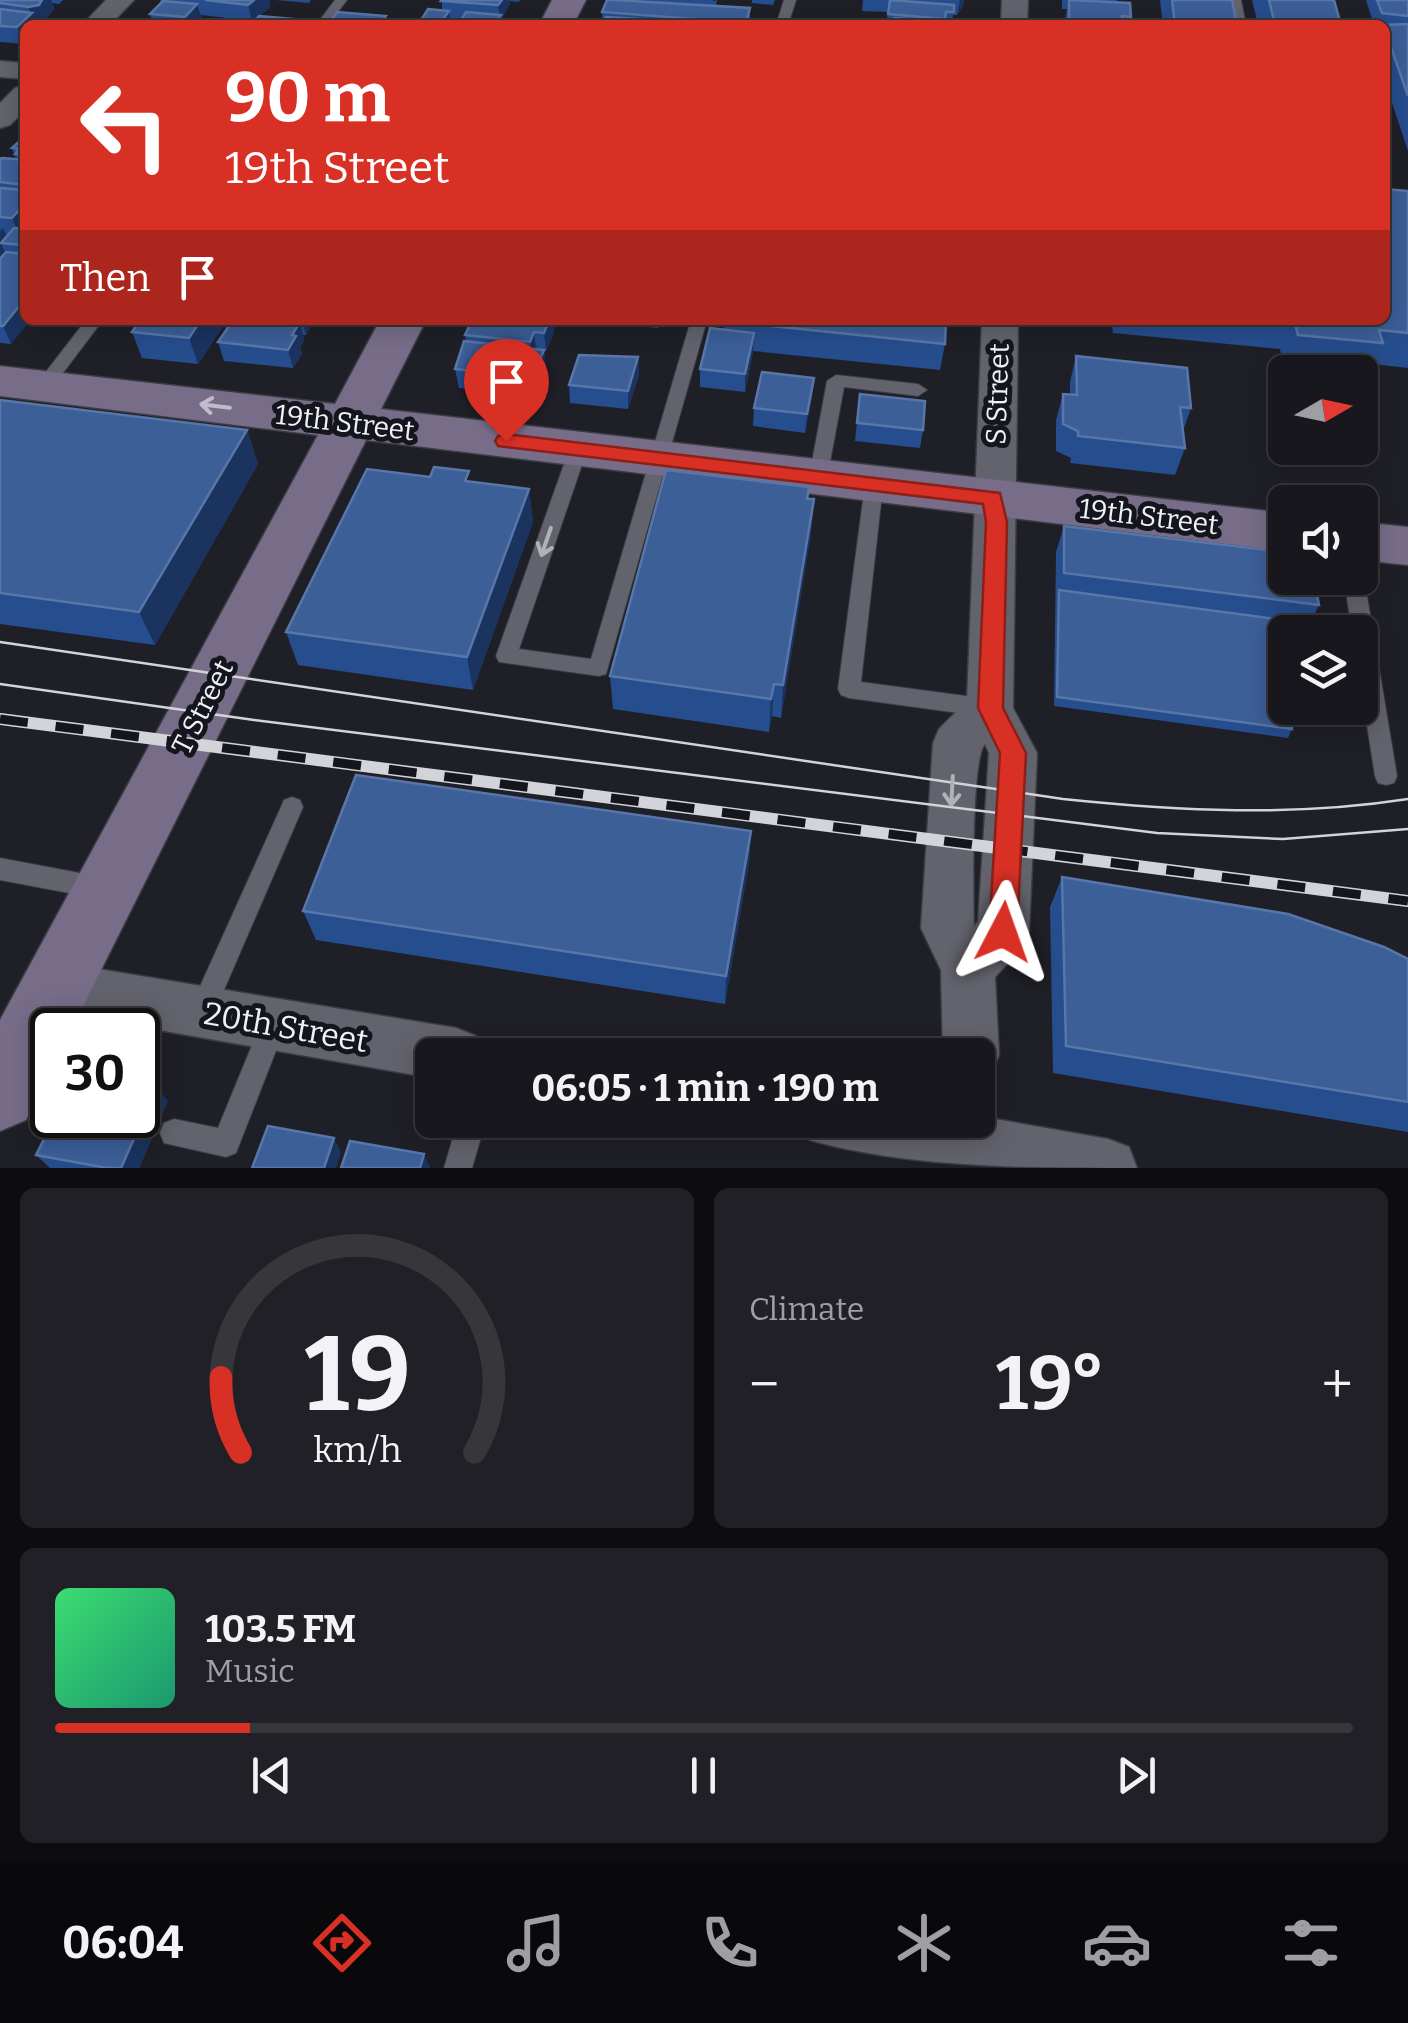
<!DOCTYPE html>
<html lang="en">
<head>
<meta charset="utf-8">
<style>
	:root { --surface:#17171d; --page:#202026; --text:#f1f3f6; --muted:#9e9fa4; --line:#36363b; --accent:#d93025 }
	body { margin:0; font-family:Bitter,serif; background:var(--page); color:var(--text); height:100vh; display:flex; flex-direction:column; font-size:38px; white-space:nowrap }
	* { box-sizing:border-box; margin:0 }
	p { font-size:32px; color:var(--muted) }
	.icon { flex:none; width:55px; height:55px; fill:none; stroke:currentColor; stroke-width:2; stroke-linecap:round; stroke-linejoin:round }
	.map { position:relative; height:1168px; overflow:hidden }
	.panel { display:flex; flex-direction:column; gap:20px; padding:20px; background:#0d0d10; flex:1 }
	.panel>* { flex:none }
	.hud { position:absolute; left:20px; top:20px; width:1370px; height:305px; border-radius:15px; box-shadow:0 5px 25px #0003,0 0 0 2px var(--line); background:#d93025; color:#fff; overflow:hidden }
	.needle { width:65px; rotate:81deg }
	.fabs { position:absolute; left:1268px; top:355px; display:grid; gap:20px }
	.fabs a { display:grid; place-items:center; width:110px; height:110px; border-radius:15px; background:var(--surface); box-shadow:0 5px 25px #0003,0 0 0 2px var(--line); font-size:50px }
	.speed { position:absolute; left:30px; top:1008px; display:flex; gap:20px; font-size:50px; font-weight:700; text-align:center }
	.speed>* { display:grid; place-content:center; width:130px; height:130px; border-radius:50%; background:var(--surface); box-shadow:0 5px 25px #0003,0 0 0 2px var(--line); line-height:1 }
	.speed .limit { border:5px solid #111; border-radius:15px; background:#fff; color:#111 }
	.pin { position:absolute; display:grid; place-items:center; width:85px; height:85px; color:#fff; margin:-102px -42px; border-radius:50% 50% 50% 0; rotate:-45deg; box-shadow:0 0 10px #0007 }
	.pin .icon { rotate:45deg }
	.me { position:absolute; width:110px; margin:-55px; rotate:4deg; stroke-linejoin:round; filter:drop-shadow(0 0 8px #0008) }
	.turn { display:flex; align-items:center; gap:35px; height:210px; padding:0 40px; font-size:45px }
	.turn .icon { width:130px; height:130px; stroke-width:2.5 }
	.turn b { display:block; font-size:70px; line-height:85px }
	.then { display:flex; align-items:center; height:95px; padding:0 40px; background:#0003; gap:20px; font-size:38px }
	.big { font-size:75px; font-weight:700; line-height:1.1 }
	.panel .card { flex:1; display:flex; flex-direction:column; justify-content:center; gap:15px; min-width:0; padding:0 35px; border-radius:15px; background:var(--page) }
	.panel .dial { align-items:center; gap:0 }
	.dial svg { height:260px; overflow:visible; fill:none; stroke:var(--line); stroke-width:7; stroke-linecap:round; text-anchor:middle }
	.dial text { fill:var(--text); stroke:none }
	.song { display:flex; align-items:center; gap:30px }
	.cover { width:120px; height:120px; border-radius:15px; background:linear-gradient(135deg,hsl(140 70% 55%),hsl(160 70% 35%)) }
	.played { height:10px; border-radius:5px; background:linear-gradient(90deg,var(--accent) 15%,var(--line) 15%) }
	.keys { display:flex; justify-content:space-around; direction:ltr }
	.heat { display:flex; justify-content:space-between; align-items:center; font-size:55px; direction:ltr }
	.panel .tiles { flex:1; display:grid; gap:20px; grid-template-columns:1fr 1fr }
	.card:last-child { grid-column:span 2 }
	.trip { position:absolute; left:415px; top:1038px; width:580px; height:100px; border-radius:15px; background:var(--surface); box-shadow:0 5px 25px #0003,0 0 0 2px var(--line); font-weight:700; line-height:100px; text-align:center }
	.menu { display:flex; height:160px; justify-content:space-around; align-items:center; background:#09090c; color:var(--muted) }
	.menu .icon { width:70px; height:70px }
	.menu .selected { color:var(--accent) }
	.menu b { font-size:45px; color:var(--text) }
	.map>svg:first-child { display:block }
	.lines { fill:none; stroke-linecap:round; stroke-linejoin:round }
	.lane-casing { stroke:#3c3c43; stroke-width:2 }
	.street-casing { stroke:#3c3c43; stroke-width:3 }
	.secondary-casing { stroke:#3c3c43; stroke-width:3 }
	.lane { fill:#63636d; fill-rule:evenodd }
	.street { fill:#63636d; fill-rule:evenodd }
	.secondary { fill:#776d89; fill-rule:evenodd }
	.tram { stroke:#d3d4d9; stroke-width:2.5 }
	.rail-casing { stroke:#d3d4d9; stroke-width:12 }
	.rail { stroke:#15161d; stroke-width:9; stroke-dasharray:28; stroke-linecap:butt }
	.wall { fill:#264d8d }
	.shaded-wall { fill:#1a335f }
	.building { fill:#3c5f98; stroke:#5876a7; stroke-width:2.5 }
	.oneway { stroke:#c0bcca }
	.oneway2 { stroke:#b1b1b8 }
	.route { fill:#d93025; stroke:#8d1f18; stroke-width:2.5 }
	.labels { text-anchor:middle; stroke-width:10; stroke-linejoin:round; paint-order:stroke }
	.street-label { font-size:28px; fill:#f0f1f6; stroke:#15161d }
	.near-street-label { font-size:32px; fill:#f0f1f6; stroke:#15161d }
</style>
</head>
<body>
<div class="map">
<svg width="1408" height="1168" viewBox="0 0 1408 1168">
	<rect width="100%" height="100%" fill="#1f1f27"/>
	<g class="lines">
		<g class="lane-casing">
			<g id="lane">
				<path d="M335,0H347L328,25H316Z"/>
				<path d="M784,0H796L788,25H776Z"/>
				<path d="M1229,0H1241L1246,25H1234Z"/>
				<path d="M86,320H103L50,390H38L35,386L38,382Z"/>
				<path d="M691,320H707L606,674L599,676L499,662L496,656L569,450L578,444L587,450L519,649L591,659Z"/>
				<path d="M836,375L918,384L927,390L918,396L844,387L827,478L818,484L809,478L827,381Z"/>
				<path d="M874,479L883,485L861,682L988,699L996,702L999,708L996,714L988,717L849,698L841,695L838,689L865,485Z"/>
				<path d="M1360,572L1364,578L1397,776L1394,783L1386,785L1378,783L1375,776L1360,681V632H1352L1344,578H1360Z"/>
				<path d="M292,797L300,800L303,807L211,1020L202,1023L193,1020L189,1011L193,1002L281,807L284,800Z"/>
				<path d="M0,858L101,877L109,880L113,888L109,896L101,899L0,880Z"/>
				<path d="M273,1013L282,1016L286,1025L236,1153L226,1157L164,1143L160,1133L164,1123L174,1119L218,1128L264,1016Z"/>
				<path d="M458,1120H486L472,1168H444Z"/>
			</g>
		</g>
		<g class="street-casing">
			<g id="street">
				<path d="M106,0H134L110,25H82Z"/>
				<path d="M1002,0H1028L1027,25H1001Z"/>
				<path d="M0,61L25,63V79L0,77Z"/>
				<path d="M25,85V110L10,125L0,128V103L15,88Z"/>
				<path d="M982,320H1018L1013,708L1037,753L1029,932L1021,949L995,977L999,1055L991,1074L978,1080V1055H943L941,970L921,928L933,743L939,729L967,701ZM985,744L989,753L978,922L974,926C973,898 971,758 985,744Z"/>
				<path d="M56,962L456,1028L476,1036L484,1055H432V1078L56,1012L37,1005L29,987L37,969Z"/>
				<path d="M978,1116L1108,1139L1129,1147L1137,1168C1034,1168 907,1168 810,1140L801,1120H978Z"/>
			</g>
		</g>
		<g class="secondary-casing">
			<g id="secondary">
				<path d="M552,0H586L573,25H539Z"/>
				<path d="M380,320H426L381,409L1285,513V551L366,440L71,1030H52V1067L26,1120L0,1131V1020L318,435L0,396V366L335,404Z"/>
				<path d="M1360,522L1408,527V565L1360,560Z"/>
			</g>
		</g>
		<use href="#lane" class="lane"/>
		<use href="#street" class="street"/>
		<use href="#secondary" class="secondary"/>
		<g class="tram">
			<path d="M0,642L1063,799C1179,811 1292,817 1408,799"/>
			<path d="M0,684L254,720L1157,833L1283,839L1408,829"/>
		</g>
		<g class="rail-casing">
			<path id="rail" d="M0,719L1408,901"/>
		</g>
		<use href="#rail" class="rail"/>
	</g>
	<g class="wall">
		<path d="M0,0H63L59,4L52,3L54,8L45,21L36,23L37,25H25V42L23,44L0,42Z"/>
		<path d="M160,0H269L270,7L259,16L294,19L295,25H233L254,22L258,16L252,21L201,15L202,20L198,25H137L153,24L150,14L161,3Z"/>
		<path d="M276,0H311L309,3Z"/>
		<path d="M442,0H520L519,2L510,1L502,19V25H458L462,19L450,18L446,25H418L442,10Z"/>
		<path d="M607,0H713V1L717,0L716,6L750,8V25H602V12Z"/>
		<path d="M752,0H775L773,5L752,3Z"/>
		<path d="M863,0H964L963,6L957,15H953L952,25H886L888,12L862,11Z"/>
		<path d="M1062,0H1117L1116,2L1131,17L1129,25H1064L1067,9H1062Z"/>
		<path d="M1160,0H1232L1237,25H1163Z"/>
		<path d="M1252,0H1334L1341,25H1258Z"/>
		<path d="M1366,0H1408V151L1385,82V25H1374Z"/>
		<path d="M25,136V254L5,252L0,257V159H16L12,148Z"/>
		<path d="M1408,191V368L1373,364L1367,377L1360,376V372H1321L1284,369L1280,349L1113,333L1112,324L1072,320H1385Z"/>
		<path d="M0,259L11,344L0,343Z"/>
		<path d="M134,320H227L198,364L142,358L132,332L136,325Z"/>
		<path d="M231,320H311L312,324L306,335H303L304,340L300,348L302,354L293,368L224,361L218,342Z"/>
		<path d="M472,320H557L555,325L553,324L554,332L546,351H544L546,368L534,396L474,394L473,389L459,388L455,369L466,341L465,335Z"/>
		<path d="M602,320H661L658,328L602,322Z"/>
		<path d="M725,320L945,344L940,370L753,351L745,392L700,387V369L724,330Z"/>
		<path d="M1076,356L1191,408L1183,431L1185,448L1175,475L1070,463L1071,458L1056,451V420L1063,394H1070V382Z"/>
		<path d="M638,357L639,375L628,409L570,403L569,385Z"/>
		<path d="M860,394L923,430L920,448L855,441Z"/>
		<path d="M812,396L805,433L753,426L754,408Z"/>
		<path d="M0,400L247,430L258,464L155,645L0,624Z"/>
		<path d="M471,481L529,489L533,522L473,690L298,665L286,632Z"/>
		<path d="M809,487L808,499H814L811,533L781,718L772,716L769,732L613,709L610,676Z"/>
		<path d="M1064,526L1319,605L1306,631L1277,627L1292,729L1288,738L1054,706L1056,552Z"/>
		<path d="M751,831L749,862L725,1004L316,940L303,911Z"/>
		<path d="M1062,877L1408,959V1132L1053,1073L1050,907Z"/>
		<path d="M168,1101L139,1168H50L36,1155Z"/>
	</g>
	<g class="shaded-wall">
		<path d="M42,0H51L54,8L45,21L36,23L37,25H25V42L23,44L17,27L31,14L28,7Z"/>
		<path d="M254,0H269L270,7L252,21L248,5Z"/>
		<path d="M502,0H510V4L502,19V25H493L500,17L498,5Z"/>
		<path d="M960,0H964L963,6L957,15Z"/>
		<path d="M197,4L202,20L198,25H187L185,17Z"/>
		<path d="M449,11L450,19L446,25H439Z"/>
		<path d="M25,203V229L20,236L12,218Z"/>
		<path d="M3,228L10,244L1,243L5,252L0,257V231Z"/>
		<path d="M25,299V320H31L11,344L3,326Z"/>
		<path d="M201,320H227L198,364L189,338Z"/>
		<path d="M302,320H311L312,324L306,335Z"/>
		<path d="M549,320H552L554,332L546,351L544,333Z"/>
		<path d="M300,322L304,340L300,348L302,354L293,368L288,350L292,335Z"/>
		<path d="M534,332L536,350L532,360L530,342Z"/>
		<path d="M754,333L753,351L745,392V374Z"/>
		<path d="M544,350L546,368L534,396L532,378Z"/>
		<path d="M638,357L639,375L628,409V391Z"/>
		<path d="M814,378L812,396L805,433L807,414Z"/>
		<path d="M247,430L258,464L155,645L139,612Z"/>
		<path d="M529,489L533,522L473,690L467,657Z"/>
		<path d="M814,499L811,533L781,718L783,685Z"/>
		<path d="M774,684L772,716L769,732L771,699Z"/>
		<path d="M751,831L749,862L725,1004L726,976Z"/>
		<path d="M157,1087L168,1101L139,1168H121Z"/>
		<path d="M334,1138L341,1152L336,1168H324Z"/>
		<path d="M424,1154L430,1167V1168H420Z"/>
	</g>
	<g class="building">
		<path d="M0,0H42L39,5L28,7L0,3Z"/>
		<path d="M205,0H254L248,5Z"/>
		<path d="M442,0H502L498,5L441,1Z"/>
		<path d="M607,0H615L750,8L746,23L602,12Z"/>
		<path d="M890,0L954,5V12H946L945,19L888,14Z"/>
		<path d="M1069,0L1130,3L1131,17L1122,16V25H1069Z"/>
		<path d="M1172,0H1232L1237,25H1175Z"/>
		<path d="M1269,0H1334L1341,25H1275Z"/>
		<path d="M1377,0H1408V16L1382,13Z"/>
		<path d="M163,1L197,4L185,17L150,14Z"/>
		<path d="M0,9L32,13L17,27L0,26Z"/>
		<path d="M428,9L449,11L439,25H418Z"/>
		<path d="M337,12L386,16L380,25L330,22Z"/>
		<path d="M466,12L501,15L493,25H458Z"/>
		<path d="M259,16L294,19L289,25H233L237,21L254,22Z"/>
		<path d="M606,17L652,20L650,25H602Z"/>
		<path d="M894,18L953,22L952,25H892Z"/>
		<path d="M140,22L169,25H137Z"/>
		<path d="M1408,24V96L1385,30V25Z"/>
		<path d="M25,136V155L15,154L19,149L12,148Z"/>
		<path d="M2,158L25,160V185L0,182V159Z"/>
		<path d="M0,188L25,190V203L12,218L0,217Z"/>
		<path d="M1385,189L1408,191V333L1379,330L1383,343L1298,335L1294,320H1385Z"/>
		<path d="M14,228L25,229V242L22,245L1,243Z"/>
		<path d="M6,252L25,254V299L3,326H0V259Z"/>
		<path d="M140,320H201L189,338L132,332Z"/>
		<path d="M233,320H284L300,322L292,335L296,336L288,350L218,342Z"/>
		<path d="M472,320H549L544,333L534,332L530,342L465,335Z"/>
		<path d="M725,320H946L945,344L724,321Z"/>
		<path d="M710,328L754,333L745,374L700,369Z"/>
		<path d="M464,341L544,350L532,378L471,375L472,371L455,369Z"/>
		<path d="M579,355L638,357L628,391L569,385Z"/>
		<path d="M1076,356L1187,368L1191,408L1180,407L1185,448L1078,436V431L1063,424V394L1077,395Z"/>
		<path d="M762,372L814,378L807,414L754,408Z"/>
		<path d="M860,394L925,401L923,430L857,423Z"/>
		<path d="M0,400L247,430L139,612L0,593Z"/>
		<path d="M434,467L469,471L465,481L529,489L467,657L286,632L367,469L430,477Z"/>
		<path d="M666,470L809,487L807,499H814L783,685L774,684L771,699L610,676Z"/>
		<path d="M1064,526L1285,552V578H1314L1319,605L1064,573Z"/>
		<path d="M1059,590L1276,619L1285,679V708H1289L1292,729L1057,697Z"/>
		<path d="M356,775L751,831L726,976L303,911Z"/>
		<path d="M1062,877L1288,914L1384,947L1408,959V1102L1066,1046Z"/>
		<path d="M138,1083L157,1087L121,1168H107L36,1155L56,1115H138Z"/>
		<path d="M268,1126L334,1138L324,1168H252Z"/>
		<path d="M350,1141L424,1154L420,1168H341Z"/>
	</g>
	<defs><path id="oneway-shaft" d="M-6 0H5M1.5-3L5.5 0L1.5 3" fill="none" stroke-width="1.6" stroke-linecap="round" stroke-linejoin="round" transform="scale(2.5)"/></defs>
	<use class="oneway" href="#oneway-shaft" transform="translate(215 406) rotate(-173)"/>
	<g class="oneway2">
		<use href="#oneway-shaft" transform="translate(546 542) rotate(109)"/>
		<use href="#oneway-shaft" transform="translate(952 791) rotate(93)"/>
	</g>
	<path class="route" d="M506,434L1000,493L1007,522L1003,708L1026,753L1017,932L1013,941L1003,945L993,941L989,932L1000,753L978,708L986,522L983,504L498,446L495,441L498,436Z"/>
	<g class="labels">
		<g class="street-label">
			<text transform="translate(997 394) rotate(-88)" y="10">S Street</text>
			<text transform="translate(345 422) rotate(7)" y="10">19th Street</text>
			<text transform="translate(1149 516) rotate(7)" y="10">19th Street</text>
			<text transform="translate(202 707) rotate(-63)" y="10">T Street</text>
		</g>
		<g class="near-street-label">
			<text transform="translate(286 1027) rotate(10)" y="11">20th Street</text>
		</g>
	</g>
</svg>
<div class="fabs">
<a><svg class="needle" viewBox="-14 -14 28 28"><path d="M0-13l5 13h-10z" fill="#e53935"/><path d="M0 13l5-13h-10z" fill="#9e9fa4"/></svg></a>
<a><svg class="icon" aria-label="sound" viewBox="0 0 24 24"><path d="M4 9h4l5-4v14l-5-4H4zM17 9q2 3 0 6"/></svg></a>
<a><svg class="icon" aria-label="layers" viewBox="0 0 24 24"><path d="M12 4l9 5-9 5-9-5zM3 14l9 5 9-5"/></svg></a>
</div>
<div class="speed"><div class="limit">30</div></div>
<div class="pin" style="left:506px;top:441px;background:#d93025"><svg class="icon" aria-label="arrive" viewBox="0 0 24 24"><path d="M6 21V4h12l-3 4 3 4H6"/></svg></div>
<svg class="me" style="left:1003px;top:932px" viewBox="-20 -20 40 40"><path d="M0-17L14 15 0 8-14 15z" fill="#d93025" stroke="#fff" stroke-width="4"/></svg>
<div class="trip">06:05 · 1 min · 190 m</div>
<div class="hud">
<div class="turn"><svg class="icon" aria-label="left" viewBox="0 0 24 24"><path d="M17 20v-9H6M10 6l-5 5 5 5"/></svg><div><b>90 m</b>19th Street</div></div>
<div class="then">Then<svg class="icon" aria-label="arrive" viewBox="0 0 24 24"><path d="M6 21V4h12l-3 4 3 4H6"/></svg></div>
</div>
</div>
<section class="panel">
<div class="tiles">
<div class="card dial"><svg viewBox="0 0 100 80">
<path d="M14 69A42 42 0 1 1 86 69"/>
<path d="M14 69A42 42 0 0 1 8 46" stroke="#d93025"/>
<text x="50" y="56" font-size="32" font-weight="700">19</text>
<text x="50" y="72" font-size="11">km/h</text>
</svg></div>
<div class="card"><p>Climate</p>
<div class="heat"><a>−</a><b class="big">19°</b><a>+</a></div>
</div>
<div class="card">
<div class="song"><i class="cover"></i><div><b>103.5 FM</b><p>Music</p></div></div>
<div class="played"></div>
<div class="keys"><svg class="icon" aria-label="previous" viewBox="0 0 24 24"><path d="M18 5L8 12l10 7zM5 5v14"/></svg><svg class="icon" aria-label="pause" viewBox="0 0 24 24"><path d="M8 5v14M16 5v14"/></svg><svg class="icon" aria-label="next" viewBox="0 0 24 24"><path d="M6 5l10 7-10 7zM19 5v14"/></svg></div>
</div>
</div>
</section>
<nav class="menu">
<b>06:04</b>
<svg class="icon selected" aria-label="directions" viewBox="0 0 24 24"><path d="M12 3l9 9-9 9-9-9zM9 14v-3h6M13 9l2 2-2 2"/></svg>
<svg class="icon" aria-label="music" viewBox="0 0 24 24"><path d="M9 18V5l10-2v13"/><circle cx="6" cy="18" r="3"/><circle cx="16" cy="16" r="3"/></svg>
<svg class="icon" aria-label="phone" viewBox="0 0 24 24"><path d="M5 4h4l2 5-3 2q2 4 5 5l2-3 5 2v4C11 20 4 13 5 4z"/></svg>
<svg class="icon" aria-label="climate" viewBox="0 0 24 24"><path d="M12 3v18M4 7l16 10M4 17L20 7"/></svg>
<svg class="icon" aria-label="car" viewBox="0 0 24 24"><path d="M5 17H2v-5l4-1 3-4h7l3 4 3 1v5h-3M9 17h6M6 11h13"/><circle cx="7" cy="17" r="2"/><circle cx="17" cy="17" r="2"/></svg>
<svg class="icon" aria-label="filters" viewBox="0 0 24 24"><path d="M4 7h16M4 17h16"/><circle cx="9" cy="7" r="2"/><circle cx="15" cy="17" r="2"/></svg>
</nav>
</body>
</html>
